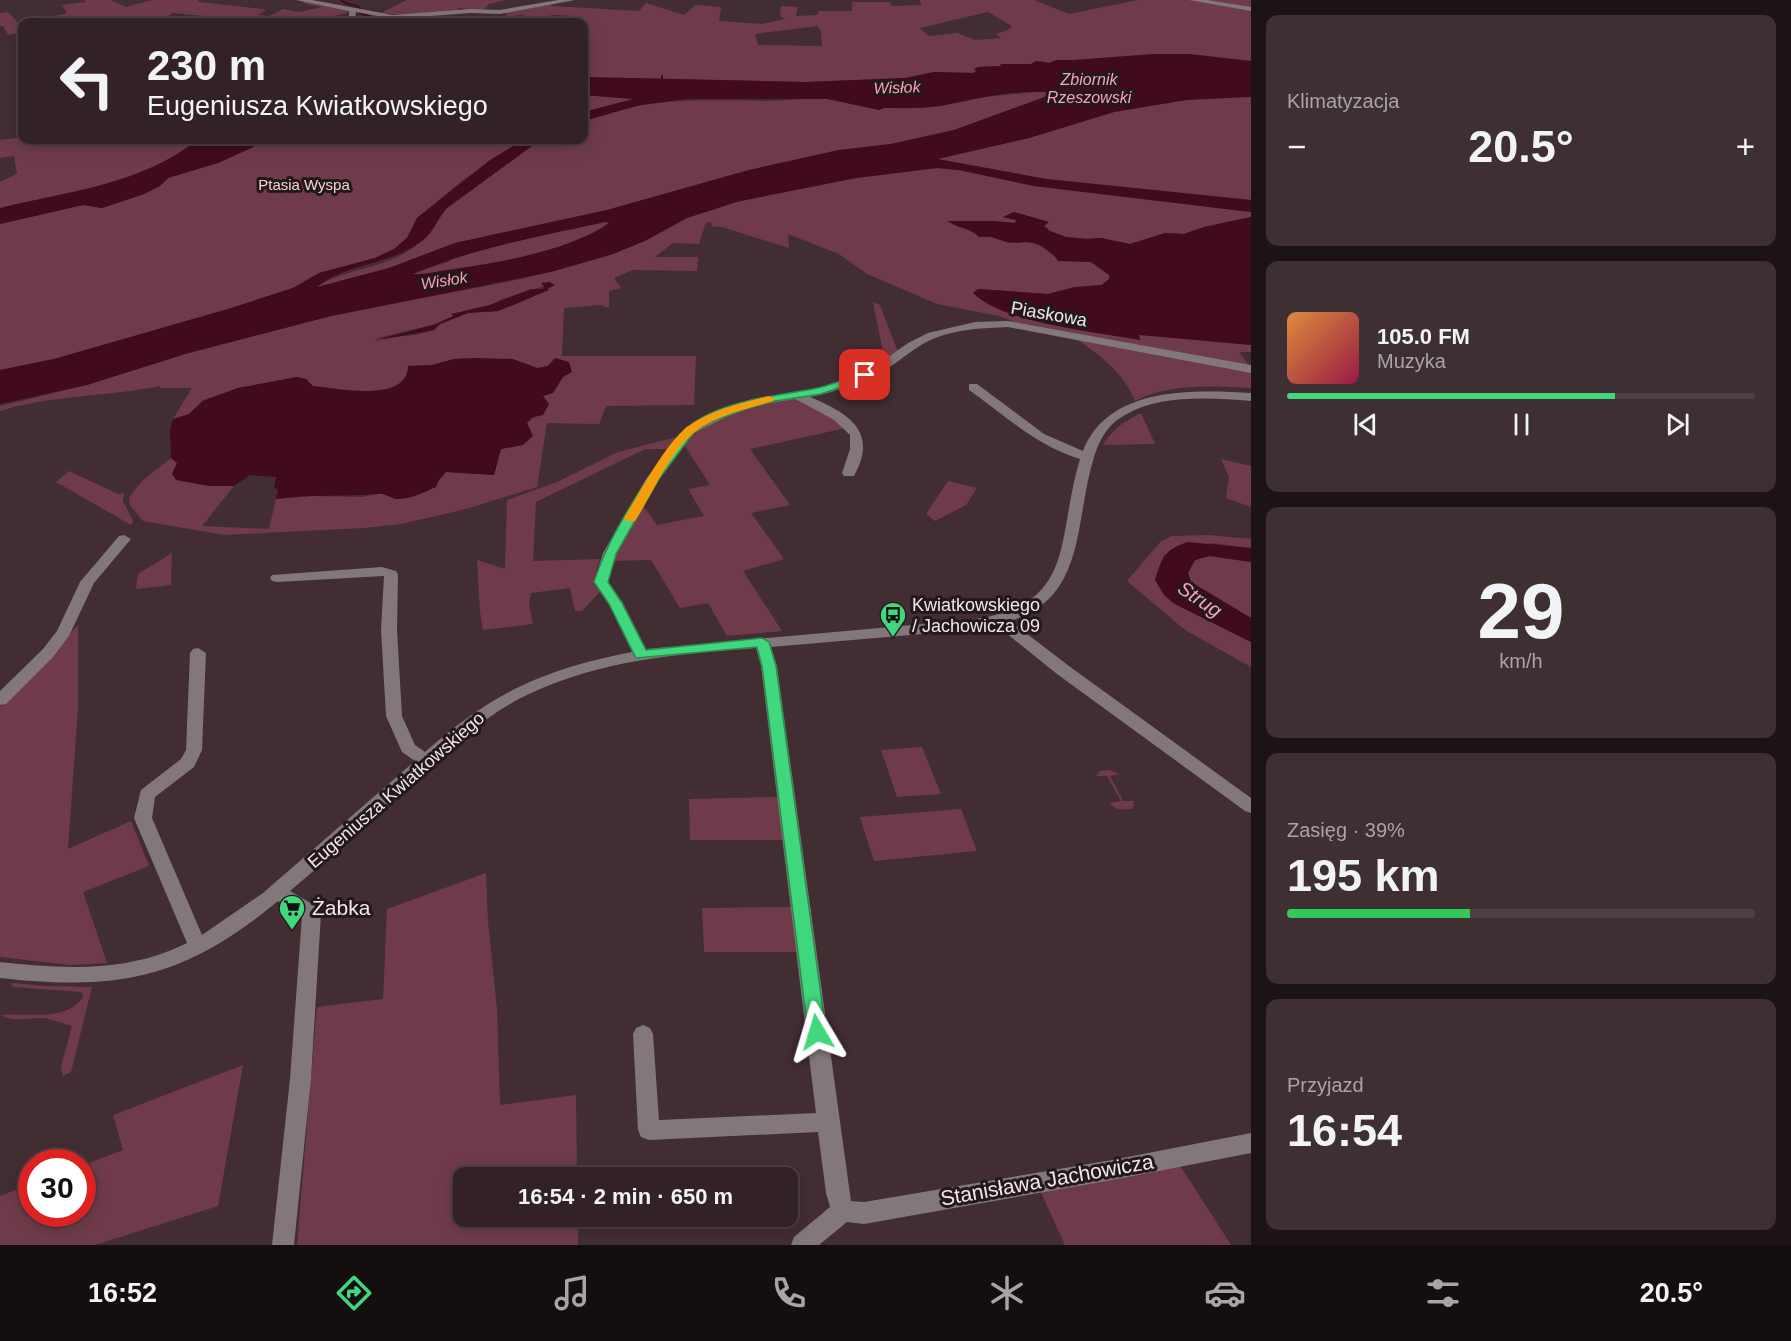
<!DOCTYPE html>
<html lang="pl">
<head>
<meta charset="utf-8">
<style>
	:root { --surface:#322226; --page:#3d2f32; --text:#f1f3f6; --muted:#a8a4a7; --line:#4d3f43; --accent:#41d77c }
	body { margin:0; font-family:Helvetica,sans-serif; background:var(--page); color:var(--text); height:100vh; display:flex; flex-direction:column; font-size:22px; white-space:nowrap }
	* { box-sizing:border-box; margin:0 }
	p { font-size:20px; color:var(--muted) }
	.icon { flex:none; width:33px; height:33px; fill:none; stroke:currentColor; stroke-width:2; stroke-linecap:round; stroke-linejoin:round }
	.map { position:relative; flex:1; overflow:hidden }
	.panel { display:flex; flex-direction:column; gap:15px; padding:15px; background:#1c1315; width:540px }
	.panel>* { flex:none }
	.top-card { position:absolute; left:18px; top:18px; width:570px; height:126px; border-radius:12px; box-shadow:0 3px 15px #0003,0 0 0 2px var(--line); background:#322226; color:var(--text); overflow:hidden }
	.speed { position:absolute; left:18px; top:1149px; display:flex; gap:12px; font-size:30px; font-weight:700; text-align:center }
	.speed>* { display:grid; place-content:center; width:78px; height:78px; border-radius:50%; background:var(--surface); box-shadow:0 3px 15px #0003,0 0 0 2px var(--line); line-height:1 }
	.speed .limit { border:9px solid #d22; background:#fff; color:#111 }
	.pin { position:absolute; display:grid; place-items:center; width:51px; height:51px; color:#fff; margin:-26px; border-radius:12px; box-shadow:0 3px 9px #0006 }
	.me { position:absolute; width:66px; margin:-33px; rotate:353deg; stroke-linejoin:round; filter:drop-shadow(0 0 4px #0008) }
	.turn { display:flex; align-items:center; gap:21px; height:126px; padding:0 30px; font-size:27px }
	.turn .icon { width:78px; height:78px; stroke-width:2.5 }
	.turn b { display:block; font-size:42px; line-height:51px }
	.big { font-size:45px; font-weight:700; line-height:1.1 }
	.panel .tile { flex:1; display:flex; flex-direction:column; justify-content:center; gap:9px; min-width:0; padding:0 21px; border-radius:12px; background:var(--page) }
	.panel .dial { align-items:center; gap:0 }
	.dial b { font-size:78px; line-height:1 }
	.song { display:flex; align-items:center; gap:18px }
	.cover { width:72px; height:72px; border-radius:9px; background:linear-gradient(135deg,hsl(30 70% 55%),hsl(340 70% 35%)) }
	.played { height:6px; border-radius:3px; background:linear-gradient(90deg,var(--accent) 70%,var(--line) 70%) }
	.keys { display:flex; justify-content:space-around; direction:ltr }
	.heat { display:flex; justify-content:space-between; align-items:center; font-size:33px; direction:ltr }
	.charge { height:9px; border-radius:4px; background:linear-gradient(90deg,#34c759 39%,var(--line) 0) }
	.trip { position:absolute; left:453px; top:1167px; width:345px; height:60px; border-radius:12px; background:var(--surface); box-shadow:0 3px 15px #0003,0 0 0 2px var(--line); font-weight:700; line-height:60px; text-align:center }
	.tabs { display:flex; height:96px; justify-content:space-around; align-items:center; background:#140e0f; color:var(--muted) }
	.tabs .icon { width:42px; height:42px }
	.tabs .selected { color:var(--accent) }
	.tabs b { font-size:27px; color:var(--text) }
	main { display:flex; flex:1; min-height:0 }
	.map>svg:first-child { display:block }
	.green { fill:#6f3b4a; fill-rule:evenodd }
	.water { fill:#410a1f; fill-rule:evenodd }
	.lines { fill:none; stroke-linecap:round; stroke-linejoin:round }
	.stream { stroke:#410a1f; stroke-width:2 }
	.minor { fill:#827779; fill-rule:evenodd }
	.route { fill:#41d77c; stroke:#2a8c51; stroke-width:1.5 }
	.slow { fill:#f59e0b }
	.labels { text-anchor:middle; stroke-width:6; stroke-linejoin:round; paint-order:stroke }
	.far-park-label { font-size:15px; fill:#f8d0d9; stroke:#22191b }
	.far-water-label { font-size:16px; font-style:italic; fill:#fe9fb9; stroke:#22191b }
	.street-label { font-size:18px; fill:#f4e6e9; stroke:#22191b }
	.poi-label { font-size:18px; fill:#f4e6e9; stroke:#22191b; text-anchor:start }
	.water-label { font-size:20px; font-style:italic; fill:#fe9fb9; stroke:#22191b }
	.near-poi-label { font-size:21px; fill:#f4e6e9; stroke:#22191b; text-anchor:start }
	.near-street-label { font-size:21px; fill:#f4e6e9; stroke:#22191b }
</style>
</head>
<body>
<main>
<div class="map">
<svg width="1251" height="1245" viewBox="0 0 1251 1245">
	<rect width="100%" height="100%" fill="#422d33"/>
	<g class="green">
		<path d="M84,0H110L126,7L153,0H198L199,2L263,9L266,10L258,15L269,16L283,9L299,12L322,7L302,3L305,2L348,10L347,13L330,17L336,20L330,22H263L173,13L163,19L182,21L54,22L49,17L67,13L62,5L86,2Z"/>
		<path d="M407,0H504L489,4L483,10L459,8L454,11L403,15L381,13Z"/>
		<path d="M919,0H1034L1069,14L1138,0H1251V61L1174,54L1074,60H1057L1049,63L1040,61L1031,64H1002L1000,66L978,67L977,72L972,73L934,72L905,78L806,82L584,77V22H570L571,16L552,15L547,17L546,22H518L525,15L513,16L508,22H502L507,13H504L551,4V6L639,11L646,3L684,15L696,5L721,7L719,21L762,24L785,19L780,16L781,6L798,7L796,16L817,15L819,11H852V2H889L892,6L922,5ZM988,12L1012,26L1008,30L996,34L1001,38L976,40L957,33L929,36L920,28ZM817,26L821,31L822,46L758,45L755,34Z"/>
		<path d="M8,12L22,27V33L8,35L3,26H0V13Z"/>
		<path d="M1038,92H1058L954,130L891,144L839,150L749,170L607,210L455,243L389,268L315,288C344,268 386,269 414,247C428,236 435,220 447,208L540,140H584V121C648,97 699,100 765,101C786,101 808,97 829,99C846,101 862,106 879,110L884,108L949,104L973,98Z"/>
		<path d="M584,95L634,99L584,112Z"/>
		<path d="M1228,97H1251V200L1046,179L935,159L1029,138L1114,112L1186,100Z"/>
		<path d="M22,137V140H197C143,184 66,192 0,208V182L17,174L14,156L0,158V140Z"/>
		<path d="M269,140H523L463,180L417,218L407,238L394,249L375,258L319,273L293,288L228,309L54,359L0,370V224L83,205L102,208L144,194L160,186L168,178L218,163Z"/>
		<path d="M937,168L958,170L1034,186L1251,212V217L1204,227L1184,234L1165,233L1130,244L1101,238L1087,239L1066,237L1050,231L1044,226L1048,222L1014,212L1003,217L1016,220L1015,223L993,221H949C959,229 970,228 980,237L994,236L1004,241H1021L1043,245L1055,255L1077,261L1091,262L1109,275V280L1102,285L1075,287L1048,294L979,289C985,295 991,303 999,308C1032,326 1101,333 1140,340L1139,334L1251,345V352H1239L1251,368L1025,326L999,316L937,304L867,274L839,254L788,234L789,248L722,227L711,226L713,223L706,222L699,244L673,243L655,257H698L697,271L632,270L614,278L621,288L609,291V308L600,305L564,308L562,356H696L694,405L606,406L599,424L547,423L537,487L466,509L401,524L364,528L224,535L143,521L130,505L129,497L142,481L171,458L177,463L172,474L209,486H234L202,526L269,529L276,499L311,496L363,497L382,493L395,499L439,480L446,472L494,475L501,449L523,445C526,427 523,420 542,415L543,396L553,393L563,377L548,366L537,368L525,363L476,358L454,359L432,365L408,366C407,404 335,388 312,386L306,379L297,377L238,388L203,400L189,414L173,419L192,388H161L160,386C107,397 49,395 0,411V406L87,385L185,354L331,316L521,279L572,266L613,254L645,240L687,218L743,200L856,178ZM544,286H554L519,303L498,311L468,313L440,324L434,330L415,335L373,339L436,324L464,311L490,305L505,298Z"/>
		<path d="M605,222L610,223C567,251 502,262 452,269C439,271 424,275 411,274L448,262L454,257L494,246Z"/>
		<path d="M873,302L880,305L898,352L885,362Z"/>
		<path d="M1076,339L1251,370V388C1212,386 1170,383 1135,401C1124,373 1100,355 1076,339Z"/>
		<path d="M789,398L801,399L846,428L750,449L790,505L751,513L784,559L743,571L782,631L727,636L708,603L680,608L651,560L610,561L642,504L657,525L704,516L688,489L710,485L683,443L694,429L753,406Z"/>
		<path d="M1141,413L1155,444L1103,445C1113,429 1124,421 1141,413Z"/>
		<path d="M677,437L666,449H645L536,502L533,561L600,559L596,571L601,591L582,611H575L570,588L531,593L529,604L533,624L483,630L480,612L477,560L505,569L507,500L557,482L618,452Z"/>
		<path d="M1221,459L1251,466V507L1226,498L1229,477Z"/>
		<path d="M69,471L118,494L124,493L123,501L133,521L131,525L56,482Z"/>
		<path d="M948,481L977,488L966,505L935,521L926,514Z"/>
		<path d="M1209,535L1251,539V548L1212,543L1164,555L1155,580L1173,603L1251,642V667L1185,630L1127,581L1161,541L1172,536Z"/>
		<path d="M172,553L171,585L136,589L138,574Z"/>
		<path d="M1209,556L1251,562V618L1191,582L1188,573L1195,560Z"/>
		<path d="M78,625V707L68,849L131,821L149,866L83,892L107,963L70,965L0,957V707Z"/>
		<path d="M922,747L941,794L897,797L881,750Z"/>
		<path d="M1109,770L1120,774L1110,776L1123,801H1134L1133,808C1124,811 1115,810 1110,803L1121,801L1107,776H1096L1100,771Z"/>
		<path d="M778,797L783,840H690L689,799Z"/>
		<path d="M961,809L977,851L874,861L860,817Z"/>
		<path d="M486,873L488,922L497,1009L500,1105L576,1095L577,1177L464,1178V1216L578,1217V1245H297L317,1007L383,999L387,909Z"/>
		<path d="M791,907L796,952H704L702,908Z"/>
		<path d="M13,983L45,986L92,987L71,1072L63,1076L61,1067L72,1026C62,1024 54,1019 44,1018C30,1017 13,1023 1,1015C28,1012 65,1023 83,997L82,992L13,987L11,984Z"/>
		<path d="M243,1065L218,1206L95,1245H0V1196L31,1184L32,1214H82L83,1165L123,1150L113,1115Z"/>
		<path d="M1179,1164L1231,1245H1065L1038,1186Z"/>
	</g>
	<g class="water">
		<path d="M1152,54H1190L1251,61V97L1186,100L1114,112L1029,138L938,159L1046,179L1251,200V212L1034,186L959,170L937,168L856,178L736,202L687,218L645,241L613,254L551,272L331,316L185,354L87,385L0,404V370L54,359L228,309L293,288L319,273L375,258L394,249L407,238L417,218L490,160L523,140H540L447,208C438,218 433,233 422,241C391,265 346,263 317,287L389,268L455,243L607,210L749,170L839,150L891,144L954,130L1056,93C1017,88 977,99 940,106C922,109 902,108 884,108L879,110L827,99H686L640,105L584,121V112L633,99L584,95V77L806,82L905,78L934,72L972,73L976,72L974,69L978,67L1000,66L1001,64H1031L1036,61L1049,63L1057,60H1074ZM605,222L609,223C570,251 497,263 449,270C438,271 424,275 413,274C474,248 540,236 605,222Z"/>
		<path d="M197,140H269L218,163L168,178L160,186L144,194L102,208L83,205L0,224V208C66,192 143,184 197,140Z"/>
		<path d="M1014,212L1049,222L1044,226L1050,231L1066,237L1087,239L1101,238L1130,244L1165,233L1184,234L1204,227L1251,217V345L1139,335L1140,340C1098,332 1002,323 973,293L978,289L1048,294L1075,287L1102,285L1109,279V275L1091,262L1058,261C1055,256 1053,255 1048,251C1028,235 1022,247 1003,241C992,237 992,236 979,237C970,227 959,229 947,221H993L1015,223L1016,220L1003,217Z"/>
		<path d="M550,282L555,285L547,288L549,290L498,311L468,313L440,324L434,330L373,341L436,324L453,316L451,314L490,305L531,289H543L544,286L541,283Z"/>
		<path d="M555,358L569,362L572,372L563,377L553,393L543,396L549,404L543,415L532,417L527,423L533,436L523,445L501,449L494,475L446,472L439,480L436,487C424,492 410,500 396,499C390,498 385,493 378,494C344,497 310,494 276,499L278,490L274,487L276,477L250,475L234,486H209L176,480L172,474L177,463L171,458L170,429L173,419L189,414L203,401L238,388L297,377L306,379L313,386C334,388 409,404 408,366L432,365L454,359L476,358L513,359L537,368L548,366Z"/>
		<path d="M1188,542L1251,548V562L1210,556L1195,560L1188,573L1191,582L1251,618V642L1173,603L1164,595L1155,580C1162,557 1165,549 1188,542Z"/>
	</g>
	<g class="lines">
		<g class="stream">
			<path d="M341,0C347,6 354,3 360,8V13L384,22"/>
			<path d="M662,76V80"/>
		</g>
		<g class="minor">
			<path d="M296,0H312L393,15L470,9L500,10L558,0H575L500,14L470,13L393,19L356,12L355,19L339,22H328L349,16V11Z"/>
			<path d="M1189,0H1207L1251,7V11Z"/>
			<path d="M1008,321L1251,365V373L1008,327C984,328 958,329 935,338C917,345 904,358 888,368C864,381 837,392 810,397C848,413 879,431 854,476H844L842,473L850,449V435L834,420L807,405L795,399L758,405L726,417L694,433L659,480L617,553L608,582L623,603L646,649L969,620C1078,606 1055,542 1080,459C1036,446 1005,415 969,390V384H977L1044,434L1083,451C1109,386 1192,390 1251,393V401C1211,398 1161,394 1125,415C1107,425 1100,439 1094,457C1074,521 1087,598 1010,621L1069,666L1251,798V813L1245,811L1057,674L996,625L969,630L771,647L777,666L851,1201L864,1202L1112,1160L1251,1133V1153L1112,1180L864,1224L847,1222L819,1245H791L794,1237L830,1207L826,1193L818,1132L649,1140L641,1137L638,1130L633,1034L636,1028L643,1025L650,1028L653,1034L659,1120L816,1113L761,666L756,648C678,654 601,660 529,694C482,716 445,753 407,788C369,823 330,857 290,891L319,908L321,913L311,1079L294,1245H272L290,1079L302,916L278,901C184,979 119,991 0,978V962C65,969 127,973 187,943L134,818L141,790L181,759L186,750L190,653L193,649L198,648L206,653L202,750L194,767L155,797L152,818L202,935L263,893L415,761L402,752L386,716L381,630L384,576L277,582L272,581L270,578L272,575L382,567L396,571L398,574L397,630L402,716L415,745L425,752C492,693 544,669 632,652L609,604L594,582L603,553L646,479L686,427L718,411L752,399L815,389L840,381L880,363L908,343L928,333L975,322Z"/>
			<path d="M124,535L131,539L94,583L69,636L53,657L6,704L0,705V691L43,649L57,631L80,582L119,536Z"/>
		</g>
	</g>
	<path class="route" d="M865,372L870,375L869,378L821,394L775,401L742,410L709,423L694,432L658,480L616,554L608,582L622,603L646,650L762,638L769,642L776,666L826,1032L823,1038L817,1040L810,1038L808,1032L762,666L757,647L636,658L609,604L594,582C609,535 638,491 668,452C674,444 680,433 688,427C721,401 773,396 813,389C831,386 848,377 865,372Z"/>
	<path class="slow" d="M769,396L775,399L773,401C747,409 716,415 695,432C670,451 652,495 635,521H626L624,518C639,494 665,444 687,427C710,410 742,403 769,396Z"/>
	<defs>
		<g id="bus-pin" transform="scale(1.35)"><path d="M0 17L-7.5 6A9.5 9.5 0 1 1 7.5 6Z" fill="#41d77c" stroke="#22191b"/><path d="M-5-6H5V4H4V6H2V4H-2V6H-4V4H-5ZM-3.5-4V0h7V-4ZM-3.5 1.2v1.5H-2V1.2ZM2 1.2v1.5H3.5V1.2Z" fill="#111"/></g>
		<g id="supermarket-pin" transform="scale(1.35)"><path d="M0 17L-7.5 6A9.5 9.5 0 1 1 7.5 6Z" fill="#41d77c" stroke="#22191b"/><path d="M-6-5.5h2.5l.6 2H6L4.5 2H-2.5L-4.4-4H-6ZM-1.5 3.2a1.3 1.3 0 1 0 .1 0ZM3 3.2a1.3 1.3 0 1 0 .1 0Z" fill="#111"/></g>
	</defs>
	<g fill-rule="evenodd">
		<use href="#bus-pin" x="893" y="615"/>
		<use href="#supermarket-pin" x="292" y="908"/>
	</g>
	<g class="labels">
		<g class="far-park-label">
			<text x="304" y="190">Ptasia Wyspa</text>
		</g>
		<g class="far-water-label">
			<text x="1089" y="85">Zbiornik<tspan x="1089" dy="18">Rzeszowski</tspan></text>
			<text transform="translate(897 87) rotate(-2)" y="6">Wisłok</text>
			<text transform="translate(444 280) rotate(-9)" y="6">Wisłok</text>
		</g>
		<g class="street-label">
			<text transform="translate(1049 314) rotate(10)" y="6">Piaskowa</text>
			<text transform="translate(396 790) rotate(-41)" y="6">Eugeniusza Kwiatkowskiego</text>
		</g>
		<g class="poi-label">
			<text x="912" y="611">Kwiatkowskiego<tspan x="912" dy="21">/ Jachowicza 09</tspan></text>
		</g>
		<g class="water-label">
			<text transform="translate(1200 599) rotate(34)" y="7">Strug</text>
		</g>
		<g class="near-poi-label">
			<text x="312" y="915">Żabka</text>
		</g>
		<g class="near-street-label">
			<text transform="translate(1047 1180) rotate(-10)" y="7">Stanisława Jachowicza</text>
		</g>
	</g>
</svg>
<div class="speed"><div class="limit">30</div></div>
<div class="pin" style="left:865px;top:375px;background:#d93025"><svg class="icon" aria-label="arrive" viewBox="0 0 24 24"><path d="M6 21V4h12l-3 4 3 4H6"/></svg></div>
<svg class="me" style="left:817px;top:1032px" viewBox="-20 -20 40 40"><path d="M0-17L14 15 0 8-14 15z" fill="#41d77c" stroke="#fff" stroke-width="4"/></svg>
<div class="trip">16:54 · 2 min · 650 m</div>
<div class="top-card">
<div class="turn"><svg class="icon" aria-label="left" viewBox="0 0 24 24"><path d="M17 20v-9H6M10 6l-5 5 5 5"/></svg><div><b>230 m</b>Eugeniusza Kwiatkowskiego</div></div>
</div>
</div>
<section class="panel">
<div class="tile"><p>Klimatyzacja</p>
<div class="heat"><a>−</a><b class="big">20.5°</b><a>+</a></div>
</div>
<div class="tile">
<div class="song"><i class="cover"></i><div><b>105.0 FM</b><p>Muzyka</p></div></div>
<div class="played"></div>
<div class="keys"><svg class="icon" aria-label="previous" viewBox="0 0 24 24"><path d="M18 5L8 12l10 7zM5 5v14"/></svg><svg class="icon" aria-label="pause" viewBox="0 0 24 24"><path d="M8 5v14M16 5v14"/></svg><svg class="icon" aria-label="next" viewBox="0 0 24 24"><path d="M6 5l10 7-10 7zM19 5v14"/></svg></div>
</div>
<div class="tile dial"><b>29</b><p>km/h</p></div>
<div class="tile"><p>Zasięg · 39%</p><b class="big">195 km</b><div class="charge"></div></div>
<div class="tile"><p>Przyjazd</p><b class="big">16:54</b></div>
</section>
</main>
<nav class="tabs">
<b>16:52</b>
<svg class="icon selected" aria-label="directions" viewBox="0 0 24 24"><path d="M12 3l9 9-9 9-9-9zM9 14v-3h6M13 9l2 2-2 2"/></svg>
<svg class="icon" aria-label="music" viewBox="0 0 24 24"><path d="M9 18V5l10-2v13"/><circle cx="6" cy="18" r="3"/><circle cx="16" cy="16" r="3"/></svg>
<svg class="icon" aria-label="phone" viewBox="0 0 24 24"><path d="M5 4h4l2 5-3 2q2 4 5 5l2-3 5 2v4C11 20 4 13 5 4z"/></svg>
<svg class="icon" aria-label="climate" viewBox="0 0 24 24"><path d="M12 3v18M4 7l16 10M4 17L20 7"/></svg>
<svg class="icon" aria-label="car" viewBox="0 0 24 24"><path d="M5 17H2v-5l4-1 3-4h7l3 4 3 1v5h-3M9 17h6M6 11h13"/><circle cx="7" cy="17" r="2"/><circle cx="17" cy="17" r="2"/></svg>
<svg class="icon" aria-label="filters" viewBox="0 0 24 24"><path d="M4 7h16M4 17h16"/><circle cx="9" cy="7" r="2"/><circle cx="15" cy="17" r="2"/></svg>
<b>20.5°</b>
</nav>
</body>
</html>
